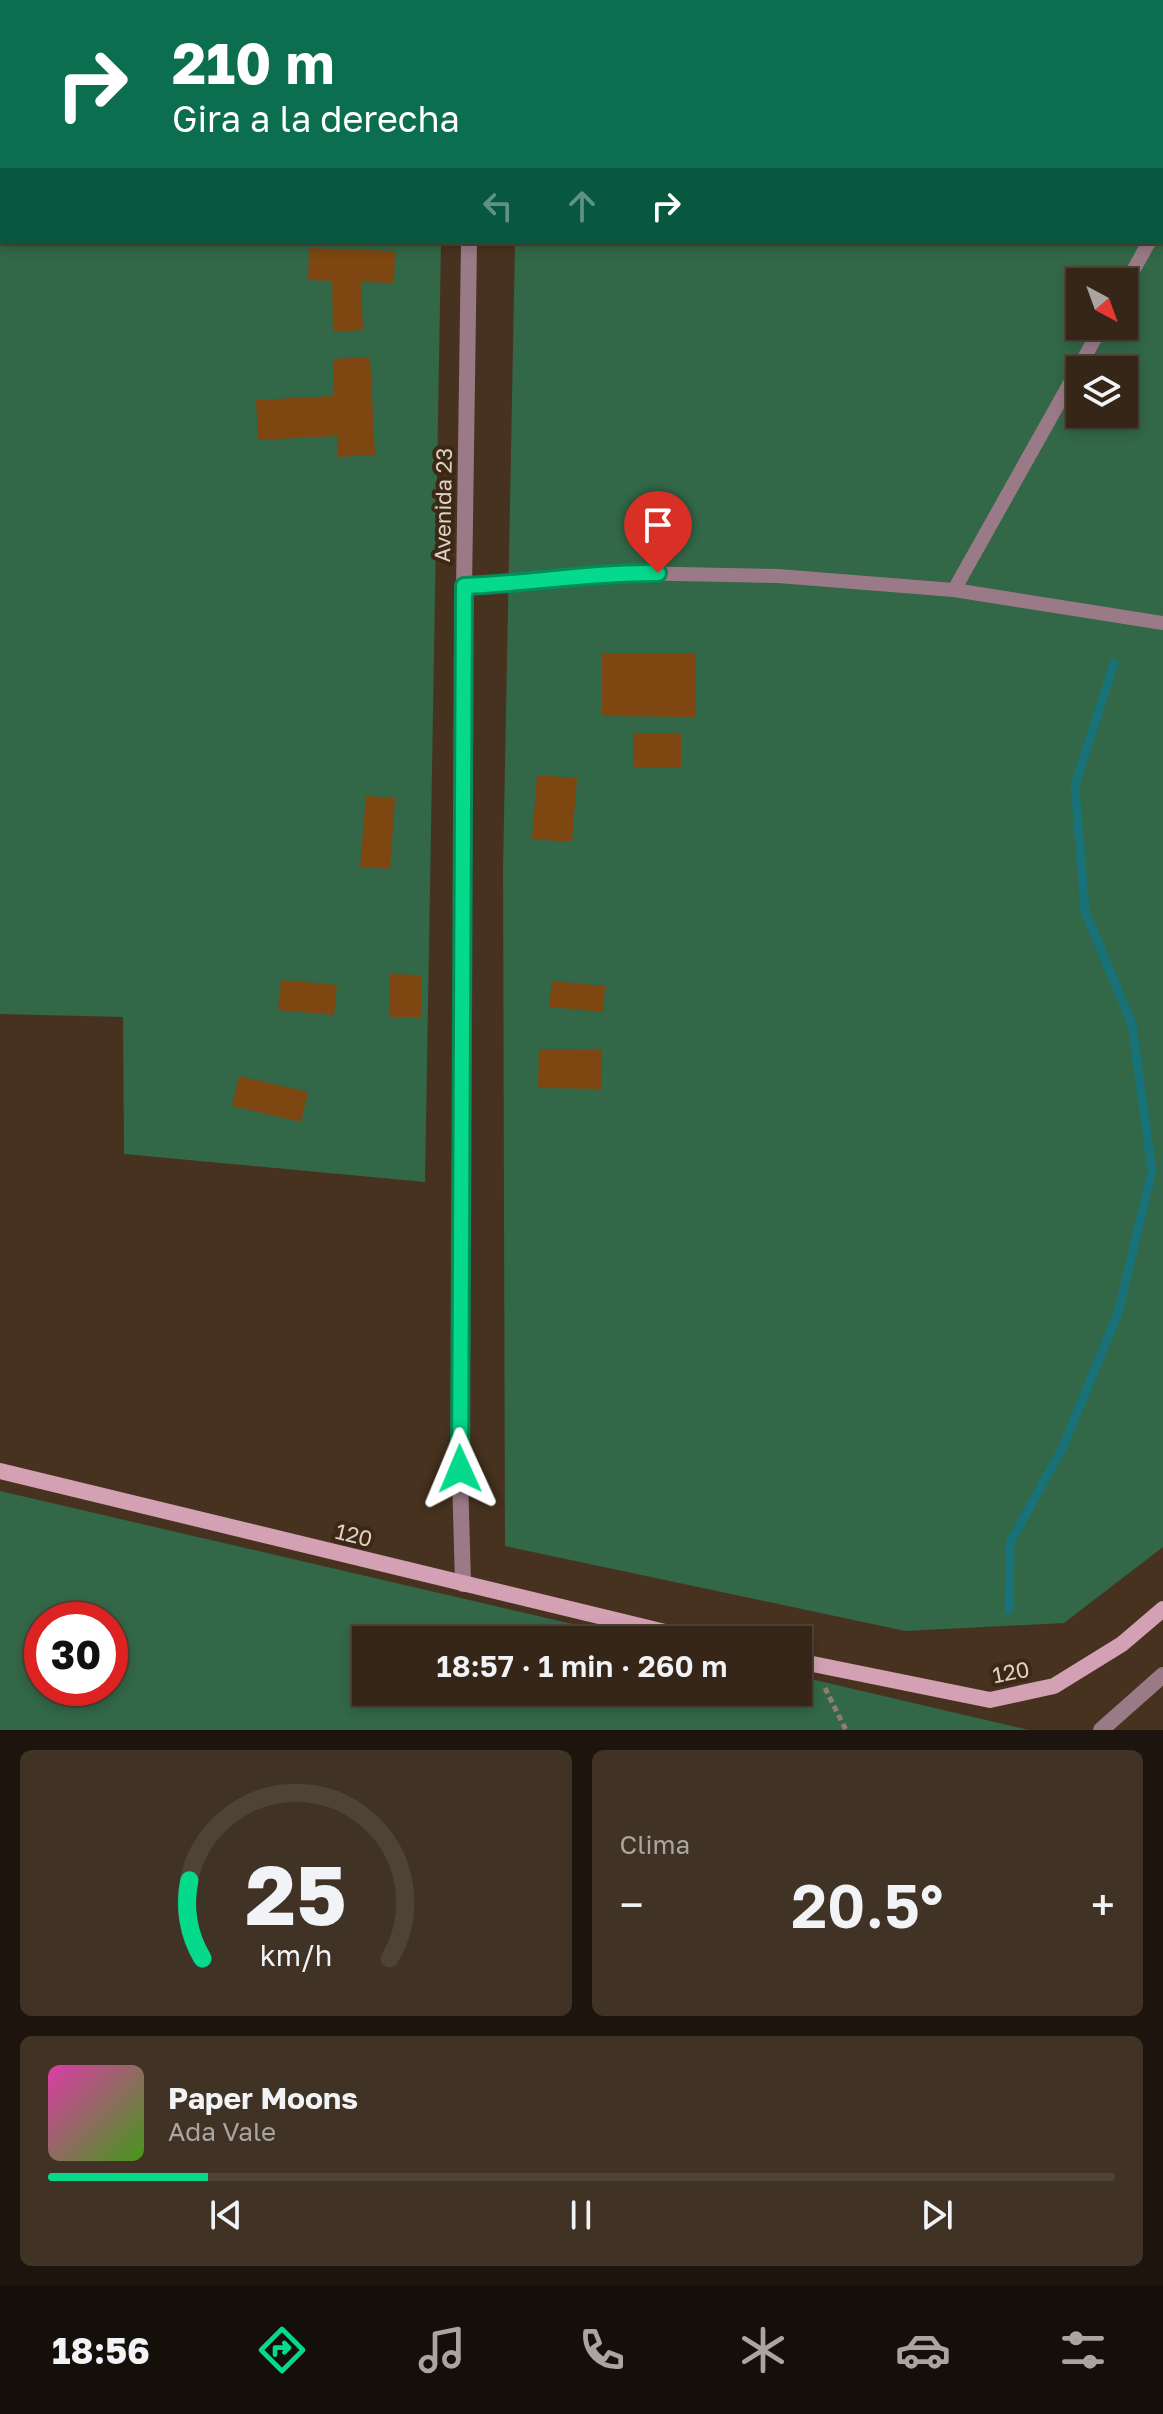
<!DOCTYPE html>
<html lang="es">
<head>
<meta charset="utf-8">
<style>
	:root { --surface:#352617; --page:#403224; --text:#f1f3f6; --muted:#aaa5a1; --line:#4f4336; --accent:#05d98b }
	body { margin:0; font-family:"Golos Text",sans-serif; background:var(--page); color:var(--text); height:100vh; display:flex; flex-direction:column; font-size:30px; white-space:nowrap }
	* { box-sizing:border-box; margin:0 }
	p { font-size:26px; color:var(--muted) }
	.icon { flex:none; width:44px; height:44px; fill:none; stroke:currentColor; stroke-width:2; stroke-linecap:round; stroke-linejoin:round }
	.map { position:relative; height:1730px; overflow:hidden }
	.details { display:flex; flex-direction:column; gap:20px; padding:20px; background:#1d150d; flex:1 }
	.details>* { flex:none }
	.banner { position:absolute; left:0px; top:0px; width:1164px; height:244px; box-shadow:0 4px 12px #0003,0 0 0 2px var(--line); background:#0b6e4f; color:#fff; overflow:hidden }
	.needle { width:52px; rotate:139deg }
	.fabs { position:absolute; left:1066px; top:268px; display:grid; gap:16px }
	.fabs a { display:grid; place-items:center; width:72px; height:72px; border-radius:0px; background:var(--surface); box-shadow:0 4px 12px #0003,0 0 0 2px var(--line); font-size:40px }
	.speed { position:absolute; left:24px; top:1602px; display:flex; gap:16px; font-size:40px; font-weight:700; text-align:center }
	.speed>* { display:grid; place-content:center; width:104px; height:104px; border-radius:50%; background:var(--surface); box-shadow:0 4px 12px #0003,0 0 0 2px var(--line); line-height:1 }
	.speed .limit { border:12px solid #d22; background:#fff; color:#111 }
	.pin { position:absolute; display:grid; place-items:center; width:68px; height:68px; color:#fff; margin:-82px -34px; border-radius:50% 50% 50% 0; rotate:-45deg; box-shadow:0 0 8px #0007 }
	.pin .icon { rotate:45deg }
	.me { position:absolute; width:88px; margin:-44px; rotate:359deg; stroke-linejoin:round; filter:drop-shadow(0 0 6px #0008) }
	.turn { display:flex; align-items:center; gap:28px; height:168px; padding:0 40px; font-size:36px }
	.turn .icon { width:104px; height:104px; stroke-width:2.5 }
	.turn b { display:block; font-size:56px; line-height:68px }
	.lanes { display:flex; align-items:center; height:76px; padding:0 40px; background:#0003; justify-content:center; gap:40px; direction:ltr }
	.lanes .off { opacity:.35 }
	.big { font-size:60px; font-weight:600; line-height:1.1 }
	.details .widget { flex:1; display:flex; flex-direction:column; justify-content:center; gap:12px; min-width:0; padding:0 28px; border-radius:12px; background:var(--page) }
	.details .dial { align-items:center; gap:0 }
	.dial svg { height:208px; overflow:visible; fill:none; stroke:var(--line); stroke-width:7; stroke-linecap:round; text-anchor:middle }
	.dial text { fill:var(--text); stroke:none }
	.song { display:flex; align-items:center; gap:24px }
	.cover { width:96px; height:96px; border-radius:12px; background:linear-gradient(135deg,hsl(320 70% 55%),hsl(100 70% 35%)) }
	.played { height:8px; border-radius:4px; background:linear-gradient(90deg,var(--accent) 15%,var(--line) 15%) }
	.keys { display:flex; justify-content:space-around; direction:ltr }
	.heat { display:flex; justify-content:space-between; align-items:center; font-size:44px; direction:ltr }
	.details .tiles { flex:1; display:grid; gap:20px; grid-template-columns:1fr 1fr }
	.widget:last-child { grid-column:span 2 }
	.trip { position:absolute; left:352px; top:1626px; width:460px; height:80px; border-radius:0px; background:var(--surface); box-shadow:0 4px 12px #0003,0 0 0 2px var(--line); font-weight:600; line-height:80px; text-align:center }
	.menu { display:flex; height:128px; justify-content:space-around; align-items:center; background:#150f09; color:var(--muted) }
	.menu .icon { width:56px; height:56px }
	.menu .current { color:var(--accent) }
	.menu b { font-size:36px; color:var(--text) }
	.map>svg:first-child { display:block }
	.green { fill:#326747; fill-rule:evenodd }
	.lines { fill:none; stroke-linecap:round; stroke-linejoin:round }
	.stream { stroke:#187277; stroke-width:9 }
	.building { fill:#7e4611 }
	.path { stroke:#8f7e6e; stroke-width:5; stroke-dasharray:6 4; stroke-linecap:butt }
	.service { stroke:#9b7a87; stroke-width:14 }
	.minor { stroke:#9b7a87; stroke-width:16 }
	.secondary { stroke:#d4a0b4; stroke-width:16 }
	.route-casing { stroke:#038d5a; stroke-width:20 }
	.route { stroke:#05d98b; stroke-width:14 }
	.labels { text-anchor:middle; stroke-width:8; stroke-linejoin:round; paint-order:stroke }
	.street-label { font-size:22px; fill:#ded0c5; stroke:#3d2815 }
</style>
</head>
<body>
<div class="map">
<svg width="1163" height="1730" viewBox="0 0 1163 1730">
	<rect width="100%" height="100%" fill="#47321f"/>
	<g class="green">
		<path d="M0,0H445V2H2V242H441L425,1182L124,1154L123,1017L0,1014Z"/>
		<path d="M519,0H1163V1547L1064,1623L905,1631L505,1546L503,870L515,242H1162V2H519ZM1080,282H1124V326H1080ZM1080,370H1124V414H1080Z"/>
		<path d="M0,1491L641,1640H366V1692H798V1676L1029,1730H0ZM42,1620H110V1688H42Z"/>
	</g>
	<g class="lines">
		<path class="stream" d="M1009,1610L1010,1543L1063,1447L1118,1313L1152,1171L1132,1024L1085,911L1075,785L1114,663"/>
	</g>
	<g class="building">
		<path d="M309,248L395,251L394,283L361,282L363,330L333,332L332,281L308,280Z"/>
		<path d="M370,357L375,455L338,457L337,436L258,440L256,400L334,396L333,359Z"/>
		<path d="M602,653L696,654L695,717L602,716Z"/>
		<rect x="633" y="733" width="48" height="34"/>
		<path d="M537,775L577,778L572,842L532,839Z"/>
		<path d="M366,796L395,798L390,869L360,867Z"/>
		<path d="M389,974L422,975V1017H389Z"/>
		<path d="M281,980L337,985L334,1015L278,1010Z"/>
		<path d="M552,981L605,986L603,1012L549,1007Z"/>
		<path d="M539,1049L602,1050L601,1089L538,1088Z"/>
		<path d="M239,1076L308,1092L301,1122L232,1106Z"/>
	</g>
	<g class="lines">
		<path class="path" d="M825,1688L846,1730"/>
		<g class="service">
			<path d="M989,2V0"/>
			<path d="M1162,5L1163,9"/>
			<path d="M1162,219L1163,217"/>
			<path d="M1124,287L1149,242"/>
			<path d="M464,586L523,584L628,573L778,576L954,590L1163,623"/>
			<path d="M954,590L1102,326"/>
		</g>
		<g class="minor">
			<path d="M472,2V0"/>
			<path d="M463,1584L459,1440L463,660L469,242"/>
			<path d="M1101,1730L1163,1675"/>
		</g>
		<g class="secondary">
			<path d="M0,1471L698,1640"/>
			<path d="M798,1661L990,1700L1054,1686L1122,1644L1163,1609"/>
		</g>
	</g>
	<g class="lines">
		<g class="route-casing">
			<path id="route" d="M460,1469L464,586C528,584 593,572 658,573"/>
		</g>
		<use href="#route" class="route"/>
	</g>
	<g class="labels">
		<g class="street-label">
			<text transform="translate(443 505) rotate(-89)" y="8">Avenida 23</text>
			<text transform="translate(354 1535) rotate(14)" y="8">120</text>
			<text transform="translate(1011 1672) rotate(-11)" y="8">120</text>
		</g>
	</g>
</svg>
<div class="fabs">
<a><svg class="needle" viewBox="-14 -14 28 28"><path d="M0-13l5 13h-10z" fill="#e53935"/><path d="M0 13l5-13h-10z" fill="#aaa5a1"/></svg></a>
<a><svg class="icon" aria-label="layers" viewBox="0 0 24 24"><path d="M12 4l9 5-9 5-9-5zM3 14l9 5 9-5"/></svg></a>
</div>
<div class="speed"><div class="limit">30</div></div>
<div class="pin" style="left:658px;top:573px;background:#d93025"><svg class="icon" aria-label="arrive" viewBox="0 0 24 24"><path d="M6 21V4h12l-3 4 3 4H6"/></svg></div>
<svg class="me" style="left:460px;top:1469px" viewBox="-20 -20 40 40"><path d="M0-17L14 15 0 8-14 15z" fill="#05d98b" stroke="#fff" stroke-width="4"/></svg>
<div class="trip">18:57 · 1 min · 260 m</div>
<div class="banner">
<div class="turn"><svg class="icon" aria-label="right" viewBox="0 0 24 24"><path d="M7 20v-9h11M14 6l5 5-5 5"/></svg><div><b>210 m</b>Gira a la derecha</div></div>
<div class="lanes"><svg class="icon off" aria-label="left" viewBox="0 0 24 24"><path d="M17 20v-9H6M10 6l-5 5 5 5"/></svg><svg class="icon off" aria-label="ahead" viewBox="0 0 24 24"><path d="M12 20V5M6 11l6-6 6 6"/></svg><svg class="icon" aria-label="right" viewBox="0 0 24 24"><path d="M7 20v-9h11M14 6l5 5-5 5"/></svg></div>
</div>
</div>
<section class="details">
<div class="tiles">
<div class="widget dial"><svg viewBox="0 0 100 80">
<path d="M14 69A42 42 0 1 1 86 69"/>
<path d="M14 69A42 42 0 0 1 9 39" stroke="#05d98b"/>
<text x="50" y="56" font-size="32" font-weight="700">25</text>
<text x="50" y="72" font-size="11">km/h</text>
</svg></div>
<div class="widget"><p>Clima</p>
<div class="heat"><a>−</a><b class="big">20.5°</b><a>+</a></div>
</div>
<div class="widget">
<div class="song"><i class="cover"></i><div><b>Paper Moons</b><p>Ada Vale</p></div></div>
<div class="played"></div>
<div class="keys"><svg class="icon" aria-label="previous" viewBox="0 0 24 24"><path d="M18 5L8 12l10 7zM5 5v14"/></svg><svg class="icon" aria-label="pause" viewBox="0 0 24 24"><path d="M8 5v14M16 5v14"/></svg><svg class="icon" aria-label="next" viewBox="0 0 24 24"><path d="M6 5l10 7-10 7zM19 5v14"/></svg></div>
</div>
</div>
</section>
<nav class="menu">
<b>18:56</b>
<svg class="icon current" aria-label="directions" viewBox="0 0 24 24"><path d="M12 3l9 9-9 9-9-9zM9 14v-3h6M13 9l2 2-2 2"/></svg>
<svg class="icon" aria-label="music" viewBox="0 0 24 24"><path d="M9 18V5l10-2v13"/><circle cx="6" cy="18" r="3"/><circle cx="16" cy="16" r="3"/></svg>
<svg class="icon" aria-label="phone" viewBox="0 0 24 24"><path d="M5 4h4l2 5-3 2q2 4 5 5l2-3 5 2v4C11 20 4 13 5 4z"/></svg>
<svg class="icon" aria-label="climate" viewBox="0 0 24 24"><path d="M12 3v18M4 7l16 10M4 17L20 7"/></svg>
<svg class="icon" aria-label="car" viewBox="0 0 24 24"><path d="M5 17H2v-5l4-1 3-4h7l3 4 3 1v5h-3M9 17h6M6 11h13"/><circle cx="7" cy="17" r="2"/><circle cx="17" cy="17" r="2"/></svg>
<svg class="icon" aria-label="filters" viewBox="0 0 24 24"><path d="M4 7h16M4 17h16"/><circle cx="9" cy="7" r="2"/><circle cx="15" cy="17" r="2"/></svg>
</nav>
</body>
</html>
